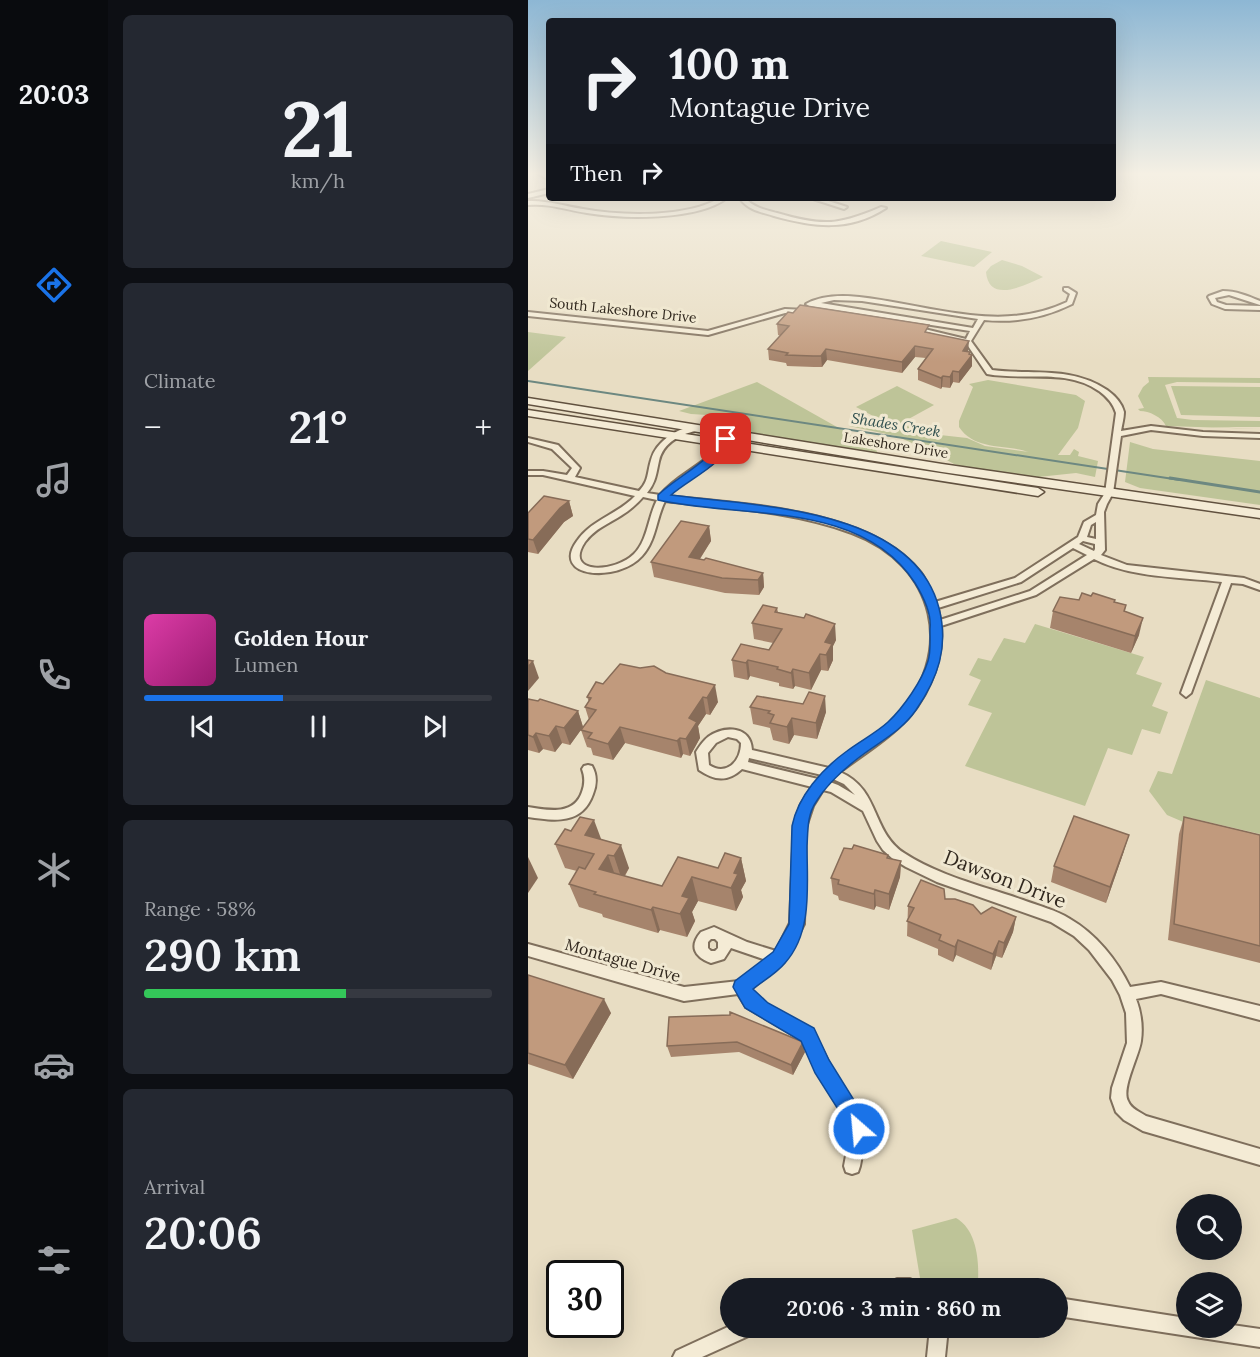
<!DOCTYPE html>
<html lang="en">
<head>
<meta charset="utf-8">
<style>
	:root { --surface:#171b24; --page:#242831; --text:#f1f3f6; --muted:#9ea1a6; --line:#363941; --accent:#1a73e8 }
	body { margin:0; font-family:Lora,serif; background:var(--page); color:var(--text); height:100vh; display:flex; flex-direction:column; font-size:22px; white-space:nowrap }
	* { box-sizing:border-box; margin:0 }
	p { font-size:20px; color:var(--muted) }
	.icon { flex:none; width:33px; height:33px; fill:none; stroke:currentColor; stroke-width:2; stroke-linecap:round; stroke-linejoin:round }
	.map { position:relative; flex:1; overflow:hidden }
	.sheet { display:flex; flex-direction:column; gap:15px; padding:15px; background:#0d0f14; width:420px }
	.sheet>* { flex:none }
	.hud { position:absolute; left:18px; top:18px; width:570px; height:183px; border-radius:6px; box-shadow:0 6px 24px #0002; background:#171b24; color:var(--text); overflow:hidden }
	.controls { position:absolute; left:648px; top:1194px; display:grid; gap:12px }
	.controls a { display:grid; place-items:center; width:66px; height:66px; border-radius:50%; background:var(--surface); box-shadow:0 6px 24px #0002; font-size:30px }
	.speed { position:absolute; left:18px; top:1260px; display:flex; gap:12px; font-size:30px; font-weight:700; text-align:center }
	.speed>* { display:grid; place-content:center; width:78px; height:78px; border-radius:50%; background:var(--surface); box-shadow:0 6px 24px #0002; line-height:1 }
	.speed .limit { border:3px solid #111; border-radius:9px; background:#fff; color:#111 }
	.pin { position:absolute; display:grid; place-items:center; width:51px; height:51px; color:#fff; margin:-26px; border-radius:12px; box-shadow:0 3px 9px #0006 }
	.me { position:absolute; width:66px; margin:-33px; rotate:333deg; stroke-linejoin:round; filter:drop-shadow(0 0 4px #0008) }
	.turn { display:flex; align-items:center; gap:21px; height:126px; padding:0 24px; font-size:27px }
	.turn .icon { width:78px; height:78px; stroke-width:2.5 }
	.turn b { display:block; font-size:42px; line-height:51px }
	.then { display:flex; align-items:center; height:57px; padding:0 24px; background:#0003; gap:12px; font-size:22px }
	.big { font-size:45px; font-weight:600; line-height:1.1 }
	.sheet .tile { flex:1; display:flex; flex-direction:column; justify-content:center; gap:9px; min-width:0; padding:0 21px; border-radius:9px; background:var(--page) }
	.sheet .dial { align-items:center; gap:0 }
	.dial b { font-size:78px; line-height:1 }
	.song { display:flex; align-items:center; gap:18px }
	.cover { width:72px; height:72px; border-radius:9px; background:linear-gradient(135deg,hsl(320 70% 55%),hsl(320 70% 35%)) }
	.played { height:6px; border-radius:3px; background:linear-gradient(90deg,var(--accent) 40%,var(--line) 40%) }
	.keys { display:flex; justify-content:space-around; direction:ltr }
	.heat { display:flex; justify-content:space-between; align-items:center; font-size:33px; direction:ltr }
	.charge { height:9px; border-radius:4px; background:linear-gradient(90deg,#34c759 58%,var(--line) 0) }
	.trip { position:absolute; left:192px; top:1278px; width:348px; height:60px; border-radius:30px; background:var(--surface); box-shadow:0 6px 24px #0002; font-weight:600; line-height:60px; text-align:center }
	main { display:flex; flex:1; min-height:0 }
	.menu { display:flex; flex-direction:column; width:108px; justify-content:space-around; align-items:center; background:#090b0e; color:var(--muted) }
	.menu .icon { width:42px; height:42px }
	.menu .selected { color:var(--accent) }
	.menu b { font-size:27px; color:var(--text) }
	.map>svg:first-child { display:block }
	.green { fill:#bec498 }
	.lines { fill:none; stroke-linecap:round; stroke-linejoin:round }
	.stream-far1 { stroke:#6d8881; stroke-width:2 }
	.stream { stroke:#6d8881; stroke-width:3 }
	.minor-casing { stroke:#7f6f5c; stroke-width:4 }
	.secondary-casing { stroke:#61513f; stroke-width:3 }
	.minor { fill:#f4ebd5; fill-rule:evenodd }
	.secondary { fill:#f4ebd5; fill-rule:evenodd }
	.wall { fill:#a6846c }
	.shaded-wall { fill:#876c58 }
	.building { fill:#c19a7d; stroke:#876c58; stroke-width:1.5 }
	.route { fill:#1a73e8; stroke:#114b97; stroke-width:1.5 }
	.labels { text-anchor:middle; stroke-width:6; stroke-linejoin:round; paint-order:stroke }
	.far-street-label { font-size:14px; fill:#31281e; stroke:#f0e8d1 }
	.far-water-label { font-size:15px; font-style:italic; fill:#2f4f4e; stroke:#f0e8d1 }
	.street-label { font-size:16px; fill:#31281e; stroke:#f0e8d1 }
	.near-street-label { font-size:20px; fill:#31281e; stroke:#f0e8d1 }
</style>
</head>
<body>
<main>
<nav class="menu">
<b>20:03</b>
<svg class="icon selected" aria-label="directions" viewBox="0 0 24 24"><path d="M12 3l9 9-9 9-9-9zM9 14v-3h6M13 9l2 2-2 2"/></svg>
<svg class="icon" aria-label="music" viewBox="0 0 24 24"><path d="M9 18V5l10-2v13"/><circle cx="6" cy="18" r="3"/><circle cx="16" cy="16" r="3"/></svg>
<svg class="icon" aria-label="phone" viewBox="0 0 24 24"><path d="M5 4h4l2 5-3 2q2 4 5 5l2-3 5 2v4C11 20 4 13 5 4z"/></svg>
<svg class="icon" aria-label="climate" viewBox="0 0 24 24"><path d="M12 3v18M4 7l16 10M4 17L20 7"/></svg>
<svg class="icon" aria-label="car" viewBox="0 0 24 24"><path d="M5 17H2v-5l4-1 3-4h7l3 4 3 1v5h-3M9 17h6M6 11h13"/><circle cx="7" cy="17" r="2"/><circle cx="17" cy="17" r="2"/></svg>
<svg class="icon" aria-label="filters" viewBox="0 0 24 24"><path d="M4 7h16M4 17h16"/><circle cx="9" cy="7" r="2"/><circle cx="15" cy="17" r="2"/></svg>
</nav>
<section class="sheet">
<div class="tile dial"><b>21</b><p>km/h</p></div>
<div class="tile"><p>Climate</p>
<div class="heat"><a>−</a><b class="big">21°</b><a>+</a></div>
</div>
<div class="tile">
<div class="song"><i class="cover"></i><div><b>Golden Hour</b><p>Lumen</p></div></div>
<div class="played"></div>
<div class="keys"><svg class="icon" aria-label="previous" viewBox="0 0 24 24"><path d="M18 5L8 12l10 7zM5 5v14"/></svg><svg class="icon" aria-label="pause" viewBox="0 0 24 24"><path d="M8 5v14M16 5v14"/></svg><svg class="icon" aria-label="next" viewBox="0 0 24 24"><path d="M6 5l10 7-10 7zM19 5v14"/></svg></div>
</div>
<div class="tile"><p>Range · 58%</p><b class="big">290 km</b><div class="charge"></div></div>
<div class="tile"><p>Arrival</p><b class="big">20:06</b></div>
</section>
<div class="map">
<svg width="732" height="1357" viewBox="0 0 732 1357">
	<rect width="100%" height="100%" fill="#e8ddc3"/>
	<g class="green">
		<path d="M413,241L464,252L446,267L393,256Z"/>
		<path d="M474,260L494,266L515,277C499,284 461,305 458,272L463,266Z"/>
		<path d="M0,332L38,337L0,371Z"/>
		<path d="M620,377L732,378V383L649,382L637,385L649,418L665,420L732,421V427H684L732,429L638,426C634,417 621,411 612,411L610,409L616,408L610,396L615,387L621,382Z"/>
		<path d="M460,380L548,395L557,401L550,428L530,455H542L546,449L551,452L550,456L570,461L567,477L548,473L510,477L446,469L426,464L408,454L389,450L384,443L368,436L321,426L342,420L369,431L378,425L412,435L439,438L457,446L501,452C478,444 447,451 431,427V421L445,387L441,384Z"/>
		<path d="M229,382L348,449L350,454L214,431L199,427L201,423L196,416L163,414L151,411Z"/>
		<path d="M369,386L406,405L366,427L328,407Z"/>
		<path d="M643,386L732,387V417L653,415Z"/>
		<path d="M602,442L625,449L732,461V505L612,488L597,482Z"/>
		<path d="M507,624L616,657L608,674L634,683L624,706L640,712L632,734L614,729L604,755L580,748L557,806L437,766L464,713L440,705L453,680L441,675L450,658L463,661L476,638L497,643Z"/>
		<path d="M678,680L732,698V834L663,818L660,824L639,815L621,791L630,771L644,774Z"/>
		<path d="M428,1218C449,1230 451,1261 450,1282L392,1278L384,1230Z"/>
	</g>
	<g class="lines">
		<path class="stream-far1" d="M0,381L652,480"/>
		<path class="stream" d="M642,478L732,492"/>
		<g class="minor-casing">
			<g id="minor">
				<path d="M8,172H14L21,176V180Z"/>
				<path d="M21,189V193L0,198V194Z"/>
				<path d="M192,198H199C169,221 95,219 59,213C39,210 21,203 0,205V201C19,200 36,206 55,209C93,216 158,218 192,198Z"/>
				<path d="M215,198H221L219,200C227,208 238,210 249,213C294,226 309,226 353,207L358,208C321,232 286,227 246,216C234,212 222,211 213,200Z"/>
				<path d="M282,198H291L319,207L316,209Z"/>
				<path d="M536,288H540L548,293L544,304C516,318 487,323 456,320L443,341L464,370C504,375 544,366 579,390C586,395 594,403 596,412C596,418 594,425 593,431L623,426L675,432L732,434V438L675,436L623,430L593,436L585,493L579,504L576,512L577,550L573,555L599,565L716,578L732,584V590L715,584L703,583L663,693L658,697L653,693L694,582C653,577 603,578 566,559L508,595L413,626C416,662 398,703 371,727C353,744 331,757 312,772C352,789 343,831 376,853C411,876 455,886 495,900C511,906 528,910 542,919C568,934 589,960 602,987L633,982L732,1006V1020L633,994L608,999C613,1012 615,1027 613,1041C611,1056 593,1089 600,1101C603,1109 612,1112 618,1116L732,1149V1165L615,1131L596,1120L588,1112L583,1098L584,1088L599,1043L598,1013L592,995L584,980L561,950L546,936L523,922L409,882L378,867L365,859L355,850L349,841L335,811L303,792L295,790L285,806L278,827L276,924L256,962L223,989L228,997L238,1004L284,1030L306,1073L337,1121L339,1129L332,1166L330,1172L324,1174L318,1172L316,1166L323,1129L322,1124L296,1083L274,1040L218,1007L210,994L156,1001L0,956V944L156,987L211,981L238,960L203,948L196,959L183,963C166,957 161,946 173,932L186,927L219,942L248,951L262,923L266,827L273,804L284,787L214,769C199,783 186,780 171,770L168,752C171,747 176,740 180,737C197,725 223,726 224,750L301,768C322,752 347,738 366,719C430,655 408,564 324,533C264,511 200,508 137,501C128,519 128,541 114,556C90,583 22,578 49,541C63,520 90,514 107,496L15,475H0V471H15L39,475L44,468L24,449L0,442V438L30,445L52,468L47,477L111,491C121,481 119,473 123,460C128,441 151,426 171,426V430C153,434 135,442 131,461C128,474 128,482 119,493L132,495C150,473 178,465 194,442L193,437L189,433L190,431H196L201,436L202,442C197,449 193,455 187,461C172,474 153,481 140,496C215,505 343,508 393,573C399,581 403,593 407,602L487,578L550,537L556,522L568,515L570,504L577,493L588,413C585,403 579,397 571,391C538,368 497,381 459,374L438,343L385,329L388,327L438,339L442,331L281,306L278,304C302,291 333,297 359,301C420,311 480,330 539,302L542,294L536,290ZM306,300L334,301L450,319L445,328L293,303ZM115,497L129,500C120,517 120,540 106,554C87,573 35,575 57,542C66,529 82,523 94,515C102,510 109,504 115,497ZM568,522V539L559,537L563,525ZM555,541L567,544V549L566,551L551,544ZM545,548L559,555L502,591L412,620L410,608L493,582ZM200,737L209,739L213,743C213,762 198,776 181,765L180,753L188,743ZM221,758L294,775L290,779L220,762ZM305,779L316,784L327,795L310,785L302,782ZM183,939H187L190,942V948L187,951H183L180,948V942Z"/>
				<path d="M695,291C708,291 720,296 732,301V305L701,295L687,298L689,302L698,305L732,306V310L697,309L684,304L680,297L681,296Z"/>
				<path d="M257,309L278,310L281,312L278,314L257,313L180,335L0,316V312L180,331Z"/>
				<path d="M60,765L64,766C69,775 69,784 65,794C54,825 27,821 0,817V807C19,810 46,816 54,792C57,784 57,777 54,769L56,766Z"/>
				<path d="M369,1279H382L388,1282L391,1288H361L363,1282Z"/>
				<path d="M530,1298L658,1318V1328H704V1325L732,1329V1347L530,1316Z"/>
				<path d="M202,1326L228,1328L225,1334L174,1357H145L148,1351Z"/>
				<path d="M402,1328H420L417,1357H399Z"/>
			</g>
		</g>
		<g class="secondary-casing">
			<g id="secondary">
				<path d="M0,398L414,464L732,510V518L414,472L0,404Z"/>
				<path d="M0,410L510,488L516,492L510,496L0,416Z"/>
			</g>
		</g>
		<use href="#minor" class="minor"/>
		<use href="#secondary" class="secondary"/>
	</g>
	<g class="wall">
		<path d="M249,324L401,332L442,352L444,366L431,383L425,382L422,388L414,387L413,389L390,380V369L398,358L387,357L374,373L299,360L294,367H286L259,366L258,363L241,360L240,349L253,336L250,335Z"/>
		<path d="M41,501L45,516L36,522L10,554L0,552V513Z"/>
		<path d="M181,526L183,541L172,559L235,573L236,587L231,595L197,593L126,577L123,562Z"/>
		<path d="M563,596L587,600V602L598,605L597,611L611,635L603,653L522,628L525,611Z"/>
		<path d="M249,608L250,612L308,640L305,646V660L300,671L293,670L283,690L267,686L265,689L251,686V683L222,676L220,680L206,677L204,660L241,650L245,643L226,639L224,623Z"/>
		<path d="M92,664L190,702L182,715L178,714L170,726L172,738L162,756L155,754L153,758L97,743L85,760L65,755L63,748L59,747L53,730L61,720L57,707L61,702L59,697L75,684Z"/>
		<path d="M0,699L50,711L55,727L42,745L34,743L27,752L15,749L11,753L0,750Z"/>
		<path d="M222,707L298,712L289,739L266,735L261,744L245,740L242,728L225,724Z"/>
		<path d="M656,817L732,835V963L640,940L651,834Z"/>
		<path d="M73,839L101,868L97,876L134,886L190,868L213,858L218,881L213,890L215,897L208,911L170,901L164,912L167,921L159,937L132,930L130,933L75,917L74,914L51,907L41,884L49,871L37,868L27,844Z"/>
		<path d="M596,851L578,903L523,882L526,866Z"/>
		<path d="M360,858L373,861L372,877L361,910L348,906L346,910L311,900L310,896L305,894L303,878Z"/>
		<path d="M417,899L453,914L488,917L485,932L474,958L468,956L463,970L428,955L425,962L410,955V949L379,936L380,906Z"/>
		<path d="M0,975L83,1013L45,1079L0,1064Z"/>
		<path d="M141,1017L277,1052L265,1075L211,1052L143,1057L139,1046Z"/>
	</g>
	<g class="shaded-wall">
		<path d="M441,341L440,352L435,351Z"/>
		<path d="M387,346V357L374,373V362Z"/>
		<path d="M298,349L299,360L294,367L293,356Z"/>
		<path d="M442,352V358L444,355V366L431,383V372Z"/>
		<path d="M425,371V382L422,388V377Z"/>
		<path d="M415,376L414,387L413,389V378Z"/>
		<path d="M41,501L45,516L36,522L10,554L5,540L32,508Z"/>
		<path d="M181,526L183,541L164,571L161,557Z"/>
		<path d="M235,573L236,587L231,595L230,580Z"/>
		<path d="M615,618L611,635L603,653L607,636Z"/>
		<path d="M307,624L308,640L305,646V660L300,671L297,642Z"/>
		<path d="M292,654L293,670L283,690L281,673Z"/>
		<path d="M220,660L222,676L220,680L218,663Z"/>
		<path d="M5,661L11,678L0,691V667Z"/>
		<path d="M265,669L267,686L265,689L263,673Z"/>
		<path d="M187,685L190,702L182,715L179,698Z"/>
		<path d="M297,696L298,712L289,739L288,723Z"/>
		<path d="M175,697L178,714L170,726L172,738L162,756L158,739L161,718Z"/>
		<path d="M50,711L55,727L42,745L36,728Z"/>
		<path d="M264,718L266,735L261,744L259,727Z"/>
		<path d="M28,726L34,743L27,752L21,736Z"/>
		<path d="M92,727L97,743L85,760L80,744Z"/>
		<path d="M8,733L15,749L11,753L5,737Z"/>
		<path d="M152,738L155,754L153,758L149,741Z"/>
		<path d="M66,820L75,844L57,835Z"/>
		<path d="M601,835L596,851L578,903L582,887Z"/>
		<path d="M93,845L101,868L94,880L86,856Z"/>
		<path d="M80,855L88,878L71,869Z"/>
		<path d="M0,857L10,878L0,893Z"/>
		<path d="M213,858L218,881L213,890L215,897L208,911L203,888L206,873Z"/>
		<path d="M373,861L372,877L361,910V894Z"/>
		<path d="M164,877L170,901L164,912L167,921L159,937L152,914L154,896Z"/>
		<path d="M347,890L348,906L346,910V894Z"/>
		<path d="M125,907L132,930L130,933L123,910Z"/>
		<path d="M488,917L485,932L474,958L476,943Z"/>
		<path d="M430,940L428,955L425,962L427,947Z"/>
		<path d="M471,941L468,956L463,970L465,954Z"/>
		<path d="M76,999L83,1013L45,1079L37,1065Z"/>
		<path d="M275,1042L277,1052L265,1075L263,1065Z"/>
	</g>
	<g class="building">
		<path d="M272,305L401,325L397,332L441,341L435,351L442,352L441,354L444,355L431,372L425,371L422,377L415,376L413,378L390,369L405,349L387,346L374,362L298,349L293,356H285L258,355L260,353L240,349L261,326L249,324L260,312L265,313Z"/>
		<path d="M16,496L41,501L32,508L5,540L0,539V513Z"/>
		<path d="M153,521L181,526L161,557L176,560L178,558L235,573L230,580L194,578L123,562Z"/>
		<path d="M554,593L563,596L565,593L587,600L586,602L598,605L596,611L615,618L607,636L525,611L532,597L551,600Z"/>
		<path d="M235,605L249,608L247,612L276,618L278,614L307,624L297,642L304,644L298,655L292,654L281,673L265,669L263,673L249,669L250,667L220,660L218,663L204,660L213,644L241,650L254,629L224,623Z"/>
		<path d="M0,660L5,661L0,667Z"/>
		<path d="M92,664L112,668L126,666L138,673L187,685L179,698L175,697L161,718L169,722L158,739L152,738L149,741L92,727L80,744L60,738L64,733L53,730L68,710L57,707L63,698L59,697L68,682L75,684Z"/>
		<path d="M281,692L297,696L288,723L264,718L259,727L242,723L246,715L240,713L242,711L222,707L229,696L275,704Z"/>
		<path d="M0,699L10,701L12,699L50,711L36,728L28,726L21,736L8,733L5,737L0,735Z"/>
		<path d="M546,816L601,835L582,887L526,866Z"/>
		<path d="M52,817L66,820L57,835L93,845L86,856L80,855L71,869L134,886L150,857L190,868L197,853L213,858L206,873L210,874L203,888L164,877L154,896L161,898L152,914L125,907L123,910L66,894L68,892L41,884L51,867L57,869L66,854L27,844L37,829L43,831Z"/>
		<path d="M656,817L732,835V946L646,924Z"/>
		<path d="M326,845L360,855L359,858L373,861L361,894L347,890L346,894L310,884L311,880L303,878L316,848L324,849Z"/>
		<path d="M393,880L416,889L417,899H427L445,905L453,914L464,907L488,917L476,943L471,941L465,954L430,940L427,947L411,940L413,935L379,921L386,908L380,906Z"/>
		<path d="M0,975L76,999L37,1065L0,1053Z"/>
		<path d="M202,1012L275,1042L263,1065L209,1042L139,1046L141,1017L202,1015Z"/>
	</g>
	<linearGradient id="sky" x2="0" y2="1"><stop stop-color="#8db7d4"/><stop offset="0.48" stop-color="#f5f0e4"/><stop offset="1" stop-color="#f5f0e4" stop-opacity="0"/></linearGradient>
	<rect width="732" height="362" fill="url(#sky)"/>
	<path class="route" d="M198,436L203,439C196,465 162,478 143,495C226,506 385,507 411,608C421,647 410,678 388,710C373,732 349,743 329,759C315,770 297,787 288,802C279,815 280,831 279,846C279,885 285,932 257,963C249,973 235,981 225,989L240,1003L286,1028L301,1060L339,1121L341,1129L338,1136L331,1139L324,1136L320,1125L287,1073L273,1041L217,1008L205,987L207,981L245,952L261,924L264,826C270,796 294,769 319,751C332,741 348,733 360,722C375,708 394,681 400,661C403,652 402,639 402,629C404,613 395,596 387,583C333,500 214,519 130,500V495C151,475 181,463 195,437Z"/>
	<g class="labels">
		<g class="far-street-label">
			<text transform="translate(95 310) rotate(6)" y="5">South Lakeshore Drive</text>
			<text transform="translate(368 445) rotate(9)" y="5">Lakeshore Drive</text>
		</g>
		<g class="far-water-label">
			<text transform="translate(368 425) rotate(9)" y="5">Shades Creek</text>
		</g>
		<g class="street-label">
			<text transform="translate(95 960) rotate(16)" y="6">Montague Drive</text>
		</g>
		<g class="near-street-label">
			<text transform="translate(477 879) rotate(21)" y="7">Dawson Drive</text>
		</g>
	</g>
</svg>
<div class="controls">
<a><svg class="icon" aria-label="search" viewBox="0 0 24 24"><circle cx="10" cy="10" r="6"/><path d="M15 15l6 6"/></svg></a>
<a><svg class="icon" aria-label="layers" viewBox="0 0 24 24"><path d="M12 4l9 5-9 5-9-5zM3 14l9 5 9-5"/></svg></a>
</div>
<div class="speed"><div class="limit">30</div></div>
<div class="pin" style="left:198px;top:439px;background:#d93025"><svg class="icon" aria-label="arrive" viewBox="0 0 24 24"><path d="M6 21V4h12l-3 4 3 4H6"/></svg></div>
<svg class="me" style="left:331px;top:1129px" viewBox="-20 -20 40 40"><circle r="17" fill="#1a73e8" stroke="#fff" stroke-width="3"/><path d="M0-11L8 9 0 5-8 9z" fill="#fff"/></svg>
<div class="trip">20:06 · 3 min · 860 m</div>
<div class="hud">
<div class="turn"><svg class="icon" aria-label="right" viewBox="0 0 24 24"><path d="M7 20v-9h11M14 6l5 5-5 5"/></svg><div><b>100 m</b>Montague Drive</div></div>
<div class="then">Then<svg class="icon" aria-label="right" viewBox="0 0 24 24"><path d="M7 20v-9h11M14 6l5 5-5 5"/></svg></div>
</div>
</div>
</main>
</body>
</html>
